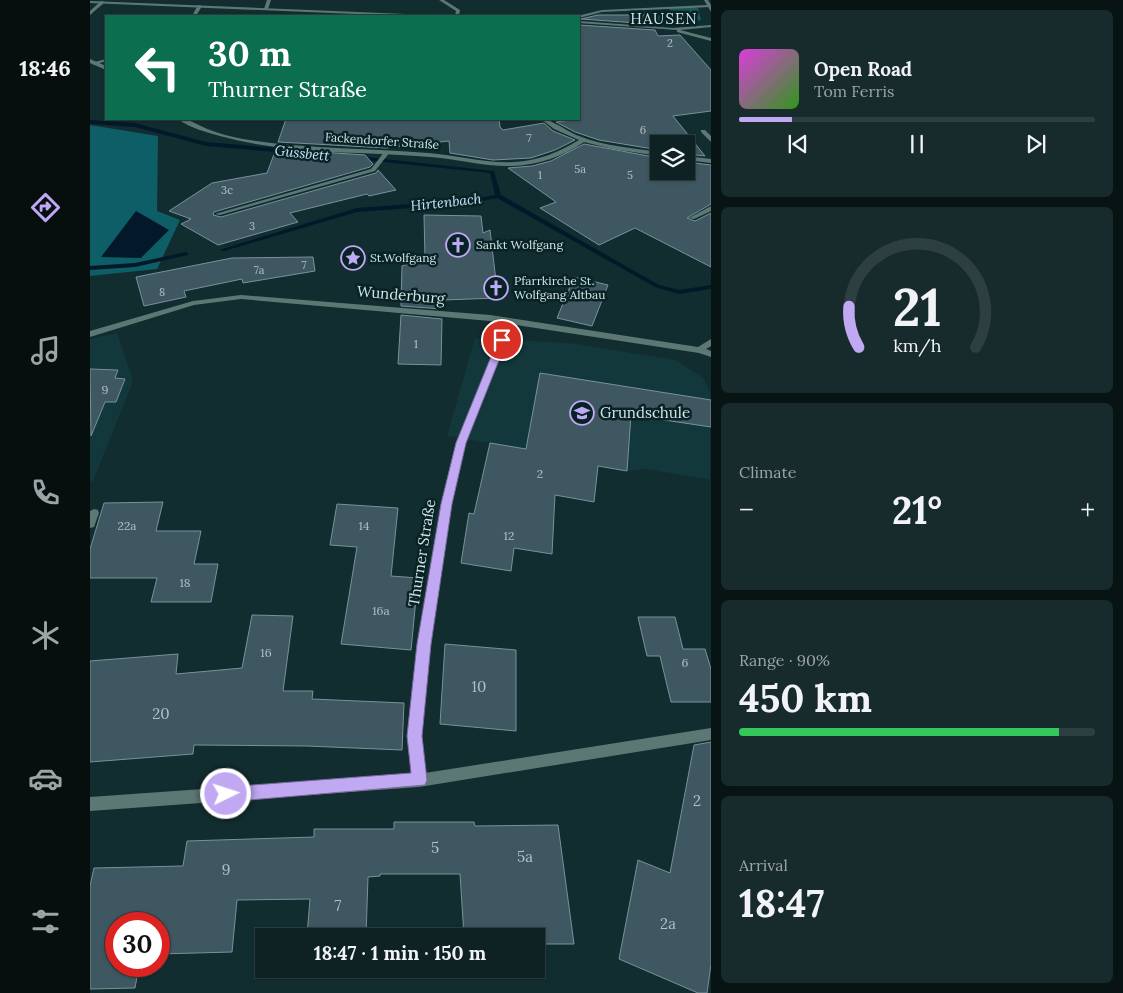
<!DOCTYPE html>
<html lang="en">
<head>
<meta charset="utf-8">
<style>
	:root { --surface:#0e2224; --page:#172a2c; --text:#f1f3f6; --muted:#9ba4a6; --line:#2e3f41; --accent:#c0a8f3 }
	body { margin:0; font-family:Lora,serif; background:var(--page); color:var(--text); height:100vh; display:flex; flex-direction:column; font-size:19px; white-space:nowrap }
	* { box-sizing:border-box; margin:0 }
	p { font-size:16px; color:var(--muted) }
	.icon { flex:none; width:28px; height:28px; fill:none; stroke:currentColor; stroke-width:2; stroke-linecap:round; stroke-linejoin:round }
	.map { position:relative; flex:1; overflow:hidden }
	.drawer { display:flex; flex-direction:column; gap:10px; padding:10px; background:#081314; width:412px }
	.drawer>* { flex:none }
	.top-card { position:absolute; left:15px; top:15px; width:475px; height:105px; border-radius:0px; box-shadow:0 1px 4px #0004,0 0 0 1px var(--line); background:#0b6e4f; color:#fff; overflow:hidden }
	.tools { position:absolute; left:560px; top:135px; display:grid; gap:10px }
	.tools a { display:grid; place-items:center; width:45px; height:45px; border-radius:0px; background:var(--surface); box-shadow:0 1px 4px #0004,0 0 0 1px var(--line); font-size:25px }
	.speed { position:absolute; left:15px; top:912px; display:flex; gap:10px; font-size:25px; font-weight:700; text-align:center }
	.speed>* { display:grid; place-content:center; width:65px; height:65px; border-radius:50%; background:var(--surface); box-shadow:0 1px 4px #0004,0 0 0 1px var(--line); line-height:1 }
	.speed .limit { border:8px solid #d22; background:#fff; color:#111 }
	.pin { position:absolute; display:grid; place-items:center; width:42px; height:42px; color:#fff; margin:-21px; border:2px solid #fff; border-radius:50%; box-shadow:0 1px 5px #0007 }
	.me { position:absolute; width:55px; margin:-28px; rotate:86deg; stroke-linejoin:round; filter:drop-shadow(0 0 4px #0008) }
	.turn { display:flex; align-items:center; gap:18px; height:105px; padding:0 20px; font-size:22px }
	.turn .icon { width:65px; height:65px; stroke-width:2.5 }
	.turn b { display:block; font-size:35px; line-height:42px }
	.big { font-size:38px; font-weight:700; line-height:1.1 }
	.drawer .widget { flex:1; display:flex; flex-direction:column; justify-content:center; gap:8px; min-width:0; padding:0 18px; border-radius:8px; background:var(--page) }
	.drawer .dial { align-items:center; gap:0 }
	.dial svg { height:130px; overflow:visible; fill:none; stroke:var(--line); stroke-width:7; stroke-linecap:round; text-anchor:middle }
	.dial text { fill:var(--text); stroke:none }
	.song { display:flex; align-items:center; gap:15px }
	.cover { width:60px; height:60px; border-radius:8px; background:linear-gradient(135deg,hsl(300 70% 55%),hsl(110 70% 35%)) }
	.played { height:5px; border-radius:2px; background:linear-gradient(90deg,var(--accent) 15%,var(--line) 15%) }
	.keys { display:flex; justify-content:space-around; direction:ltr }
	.heat { display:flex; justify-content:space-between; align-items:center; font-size:28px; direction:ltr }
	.charge { height:8px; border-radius:4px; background:linear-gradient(90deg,#34c759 90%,var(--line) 0) }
	.trip { position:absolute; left:165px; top:928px; width:290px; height:50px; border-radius:0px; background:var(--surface); box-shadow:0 1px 4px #0004,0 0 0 1px var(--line); font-weight:700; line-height:50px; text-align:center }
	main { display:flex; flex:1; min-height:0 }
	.tabs { display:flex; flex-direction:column; width:90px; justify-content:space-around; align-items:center; background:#060e0e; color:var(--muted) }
	.tabs .icon { width:35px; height:35px }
	.tabs .selected { color:var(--accent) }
	.tabs b { font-size:22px; color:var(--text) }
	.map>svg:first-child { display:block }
	.built { fill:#12383c }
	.green { fill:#185960 }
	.forest { fill:#0d5e66 }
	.water { fill:#031929 }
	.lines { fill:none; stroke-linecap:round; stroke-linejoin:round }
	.stream { fill:#031929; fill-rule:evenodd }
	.building { fill:#3f5761; stroke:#78929c }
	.service { fill:#5d7874; fill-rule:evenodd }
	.minor { fill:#5d7874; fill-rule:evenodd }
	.tertiary { fill:#5d7874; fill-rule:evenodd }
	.route { fill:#c0a8f3; stroke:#7d6d9e }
	.labels { text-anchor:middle; stroke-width:5; stroke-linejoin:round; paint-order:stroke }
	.far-number-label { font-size:11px; fill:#b0c1c5 }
	.far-street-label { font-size:12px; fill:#d5e4e6; stroke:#082326 }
	.far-poi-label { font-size:12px; fill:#d5e4e6; stroke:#082326; text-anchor:start }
	.number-label { font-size:12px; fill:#b0c1c5 }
	.far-water-label { font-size:14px; font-style:italic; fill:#cae4fa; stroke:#082326 }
	.far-quarter-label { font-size:15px; letter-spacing:1px; fill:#d5e4e6; stroke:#082326 }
	.street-label { font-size:15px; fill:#d5e4e6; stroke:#082326 }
	.poi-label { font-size:15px; fill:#d5e4e6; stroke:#082326; text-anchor:start }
	.near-number-label { font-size:15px; fill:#b0c1c5 }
</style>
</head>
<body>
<main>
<nav class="tabs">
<b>18:46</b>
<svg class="icon selected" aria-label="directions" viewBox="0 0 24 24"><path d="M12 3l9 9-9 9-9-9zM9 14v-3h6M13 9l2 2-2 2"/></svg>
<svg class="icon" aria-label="music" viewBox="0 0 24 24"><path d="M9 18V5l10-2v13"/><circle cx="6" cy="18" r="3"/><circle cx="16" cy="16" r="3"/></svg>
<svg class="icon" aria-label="phone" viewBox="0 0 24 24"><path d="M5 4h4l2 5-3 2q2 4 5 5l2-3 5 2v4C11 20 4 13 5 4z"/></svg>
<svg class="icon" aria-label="climate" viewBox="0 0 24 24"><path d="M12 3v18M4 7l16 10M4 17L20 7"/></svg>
<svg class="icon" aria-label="car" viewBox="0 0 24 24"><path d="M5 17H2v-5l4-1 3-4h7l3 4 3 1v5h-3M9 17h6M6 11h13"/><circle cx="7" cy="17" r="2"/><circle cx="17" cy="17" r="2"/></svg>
<svg class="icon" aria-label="filters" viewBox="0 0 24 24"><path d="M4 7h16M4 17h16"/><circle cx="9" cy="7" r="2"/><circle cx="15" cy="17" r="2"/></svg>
</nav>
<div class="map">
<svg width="621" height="993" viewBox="0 0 621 993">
	<rect width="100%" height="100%" fill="#122d30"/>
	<g class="built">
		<path d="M27,333L43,381L3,481H0V339Z"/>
		<path d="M385,338L479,343L585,360L613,378L620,391V480L558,469L537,471L508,466L504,502L391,482L399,443L357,436Z"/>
	</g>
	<path class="green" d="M577,7H605L608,8L611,20L588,24L560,23L553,13L581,11Z"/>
	<path class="forest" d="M0,125L68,136L67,211L90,220L67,269L0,276Z"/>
	<path class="water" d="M46,211L79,230L51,258L11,257Z"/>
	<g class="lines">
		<g class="stream">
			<path d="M0,120L45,123L116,142L197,149L200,151L197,153L116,146L45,127L0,124Z"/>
			<path d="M267,156L404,171L411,195L569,285L589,290L621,285V289L589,294L565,287L407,198L376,204L267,212L134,251L129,250L267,208L376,200L405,195L400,173L265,159L264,158Z"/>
			<path d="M96,252L98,253V255L45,267L0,270V266L45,263Z"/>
		</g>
	</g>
	<g class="building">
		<path d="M508,15H555L561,24L491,19Z"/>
		<path d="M489,25L565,30L568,36L590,35L621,70V111L583,116L615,156L596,154V144H569V150L509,140L485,132L466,122L489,119Z"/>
		<path d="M196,119H409L410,127L413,130L454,123L463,131L485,140L465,150L441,158L403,160L360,153L359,141L296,148L188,142Z"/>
		<path d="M494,144L569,158V171H596V162L621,165V204L597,218L605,221L621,213V267L545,228L509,245L450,208L466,202L418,168L442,166L461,161Z"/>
		<path d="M186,149L275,155L283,164L280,167L124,212L123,215L131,217L286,173L288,170L306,190L279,196L277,194L200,213L208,222L128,245L91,224L101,219L79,211L122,183L177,173Z"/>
		<path d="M334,215L391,216L393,233L400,230L408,298L353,300L352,309L311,306L312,266L335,258Z"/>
		<path d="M223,257L225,271L153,283L152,279L94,291L96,297L54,306L46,277L142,258Z"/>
		<path d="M484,277L518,285L502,326L467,318Z"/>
		<path d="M311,315L352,319L351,365L308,364Z"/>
		<path d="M0,369L28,370L25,378L35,379L26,402H15L1,436Z"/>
		<path d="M450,373L621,400V427L541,415L537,471L508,466L504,502L465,495L462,554L424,548L421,571L371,563L379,513L384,514L400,443L436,449Z"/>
		<path d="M73,502L66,531H111L104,564H128L121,602H61L67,578H0V549L14,503Z"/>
		<path d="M247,504L308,508L301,576L328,578L321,650L251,644L267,547L240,545Z"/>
		<path d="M162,615L203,616L193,691H223L222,699L314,703L312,750L217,746L104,745L103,754L0,762V661L88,654L86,674L152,668Z"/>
		<path d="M548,617H585L593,649H615L621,669V702H581L570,656H557Z"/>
		<path d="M355,644L426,650V731L350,724Z"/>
		<path d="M621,742V964L617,993H608L529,959L548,860L580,873L604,745Z"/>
		<path d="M304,822H384L385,826L468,825L484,944H446V936H374L370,874H290V876L278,877L276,936H217L220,899L147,900L142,952L69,954V924H26V966H49L45,988L0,989V886L4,868L93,866L97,841L224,837V829H304Z"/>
	</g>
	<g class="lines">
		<g class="service">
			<path d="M177,0H181L178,9L176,10L174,9Z"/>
			<path d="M108,5L112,6L106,16H102Z"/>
			<path d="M16,59V61L4,65L1,63Z"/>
			<path d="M611,130H615L621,136V142L611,132Z"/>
			<path d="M295,151L300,152L285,171L130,215L125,214L281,169Z"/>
			<path d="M621,206V211L604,219L599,218Z"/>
			<path d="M4,509L8,510L9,513L4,527L0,528V511Z"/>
		</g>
		<g class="minor">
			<path d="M349,0H354L370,10L369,16H365L366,11Z"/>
			<path d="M11,1L15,2L0,15V11Z"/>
			<path d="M618,5L620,7L512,12L489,18L487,16L512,10Z"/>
			<path d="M0,59L16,66V70L0,63Z"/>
			<path d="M88,119C100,118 109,126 120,130C130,134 142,137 153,139C214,149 276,148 338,153C367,155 396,164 425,162C447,161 470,152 489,140L464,129L451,119C460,118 478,132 489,136C514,146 542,148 569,152V156L523,149L494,142C474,156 448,165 423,166C395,167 368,159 341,157C270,151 198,155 130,136C116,132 100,128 88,119Z"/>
			<path d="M596,156L621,159V163L596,160Z"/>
			<path d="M151,295L400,315L608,347L621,339V346L616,349L621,351V357L609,353L400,321L151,299L104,305L0,337V331L103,301Z"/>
			<path d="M412,337L416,340L376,443L361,504L340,644L331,736L335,773L621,728V740L329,787L0,811V797L322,774L319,736L328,644L351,504L366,443L408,340Z"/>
		</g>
		<g class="tertiary">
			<path d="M614,0H618L621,5V12Z"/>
			<path d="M0,1L341,15L343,16H313L0,3Z"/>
			<path d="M489,21L583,28L621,25V27L590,30L621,38V41L587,32V30L489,23Z"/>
		</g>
	</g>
	<path class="route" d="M409,337L417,340L376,443L362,504L341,644L332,736L337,780L335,785L136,802L130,800L128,794L130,789L136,787L321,773L317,736L327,644L351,504L366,443Z"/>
	<defs>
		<g id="church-ring" transform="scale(1.25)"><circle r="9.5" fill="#082326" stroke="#c0a8f3" stroke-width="1.5"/><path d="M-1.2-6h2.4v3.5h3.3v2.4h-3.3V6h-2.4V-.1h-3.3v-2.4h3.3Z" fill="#c0a8f3"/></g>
		<g id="sight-ring" transform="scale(1.25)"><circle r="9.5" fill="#082326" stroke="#c0a8f3" stroke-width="1.5"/><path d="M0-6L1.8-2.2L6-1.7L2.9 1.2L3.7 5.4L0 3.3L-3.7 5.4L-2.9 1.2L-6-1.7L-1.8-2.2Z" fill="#c0a8f3"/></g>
		<g id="school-ring" transform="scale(1.25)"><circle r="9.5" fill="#082326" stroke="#c0a8f3" stroke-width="1.5"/><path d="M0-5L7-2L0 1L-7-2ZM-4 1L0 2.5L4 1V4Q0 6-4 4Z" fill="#c0a8f3"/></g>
	</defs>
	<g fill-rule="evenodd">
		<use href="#church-ring" x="368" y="245"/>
		<use href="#sight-ring" x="263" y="258"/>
		<use href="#church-ring" x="406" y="288"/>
		<use href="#school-ring" x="492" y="413"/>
	</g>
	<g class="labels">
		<g class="far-number-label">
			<text x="580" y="47">2</text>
			<text x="553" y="134">6</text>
			<text x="439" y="142">7</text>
			<text x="490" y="173">5a</text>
			<text x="450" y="179">1</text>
			<text x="540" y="179">5</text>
			<text x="137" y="194">3c</text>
			<text x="162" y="230">3</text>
			<text x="214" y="269">7</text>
			<text x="169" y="274">7a</text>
			<text x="72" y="296">8</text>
		</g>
		<g class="far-street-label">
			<text transform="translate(292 141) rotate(4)" y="4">Fackendorfer Straße</text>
		</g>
		<g class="far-poi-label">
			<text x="386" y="249">Sankt Wolfgang</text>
			<text x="280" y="262">St.Wolfgang</text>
			<text x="424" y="285">Pfarrkirche St.<tspan x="424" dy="14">Wolfgang Altbau</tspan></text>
		</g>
		<g class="number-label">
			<text x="326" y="348">1</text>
			<text x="15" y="394">9</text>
			<text x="450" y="478">2</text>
			<text x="37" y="530">22a</text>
			<text x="274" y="530">14</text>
			<text x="419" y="540">12</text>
			<text x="95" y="587">18</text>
			<text x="291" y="615">16a</text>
			<text x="176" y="657">16</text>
			<text x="595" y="667">6</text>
		</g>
		<g class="far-water-label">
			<text transform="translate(212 153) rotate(6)" y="5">Güssbett</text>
			<text transform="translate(356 202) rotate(-6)" y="5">Hirtenbach</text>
		</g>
		<g class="far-quarter-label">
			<text x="574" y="24">HAUSEN</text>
		</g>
		<g class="street-label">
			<text transform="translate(311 295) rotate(5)" y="5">Wunderburg</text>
			<text transform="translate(332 553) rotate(-81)" y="5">Thurner Straße</text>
		</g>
		<g class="poi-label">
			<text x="510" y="418">Grundschule</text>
		</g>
		<g class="near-number-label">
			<text x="389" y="692">10</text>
			<text x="71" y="719">20</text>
			<text x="607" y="806">2</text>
			<text x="345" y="853">5</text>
			<text x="435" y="862">5a</text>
			<text x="136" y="875">9</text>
			<text x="248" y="911">7</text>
			<text x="578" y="929">2a</text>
		</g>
	</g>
</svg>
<div class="tools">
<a><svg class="icon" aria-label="layers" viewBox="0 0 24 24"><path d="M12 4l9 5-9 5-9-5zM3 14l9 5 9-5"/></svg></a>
</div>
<div class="speed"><div class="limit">30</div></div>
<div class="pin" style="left:412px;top:340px;background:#d93025"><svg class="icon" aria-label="arrive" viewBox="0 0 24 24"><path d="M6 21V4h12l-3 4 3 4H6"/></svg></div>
<svg class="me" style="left:136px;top:794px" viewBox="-20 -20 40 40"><circle r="17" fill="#c0a8f3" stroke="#fff" stroke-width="3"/><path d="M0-11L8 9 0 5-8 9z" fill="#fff"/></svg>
<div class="trip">18:47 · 1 min · 150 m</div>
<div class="top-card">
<div class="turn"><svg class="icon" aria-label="left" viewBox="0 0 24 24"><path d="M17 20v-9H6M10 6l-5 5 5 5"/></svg><div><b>30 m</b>Thurner Straße</div></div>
</div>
</div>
<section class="drawer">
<div class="widget">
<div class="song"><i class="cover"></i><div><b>Open Road</b><p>Tom Ferris</p></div></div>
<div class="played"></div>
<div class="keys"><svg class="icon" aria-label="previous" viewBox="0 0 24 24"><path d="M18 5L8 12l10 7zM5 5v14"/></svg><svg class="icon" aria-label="pause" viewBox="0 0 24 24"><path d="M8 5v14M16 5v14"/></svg><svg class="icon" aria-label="next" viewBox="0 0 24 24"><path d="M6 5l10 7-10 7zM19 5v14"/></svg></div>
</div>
<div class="widget dial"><svg viewBox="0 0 100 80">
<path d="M14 69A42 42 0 1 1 86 69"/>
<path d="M14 69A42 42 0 0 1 8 44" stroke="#c0a8f3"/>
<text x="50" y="56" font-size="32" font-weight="700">21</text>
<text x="50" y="72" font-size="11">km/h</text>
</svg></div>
<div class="widget"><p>Climate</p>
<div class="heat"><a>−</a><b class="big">21°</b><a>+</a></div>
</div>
<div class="widget"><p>Range · 90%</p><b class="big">450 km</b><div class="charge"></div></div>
<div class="widget"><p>Arrival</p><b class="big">18:47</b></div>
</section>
</main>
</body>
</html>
